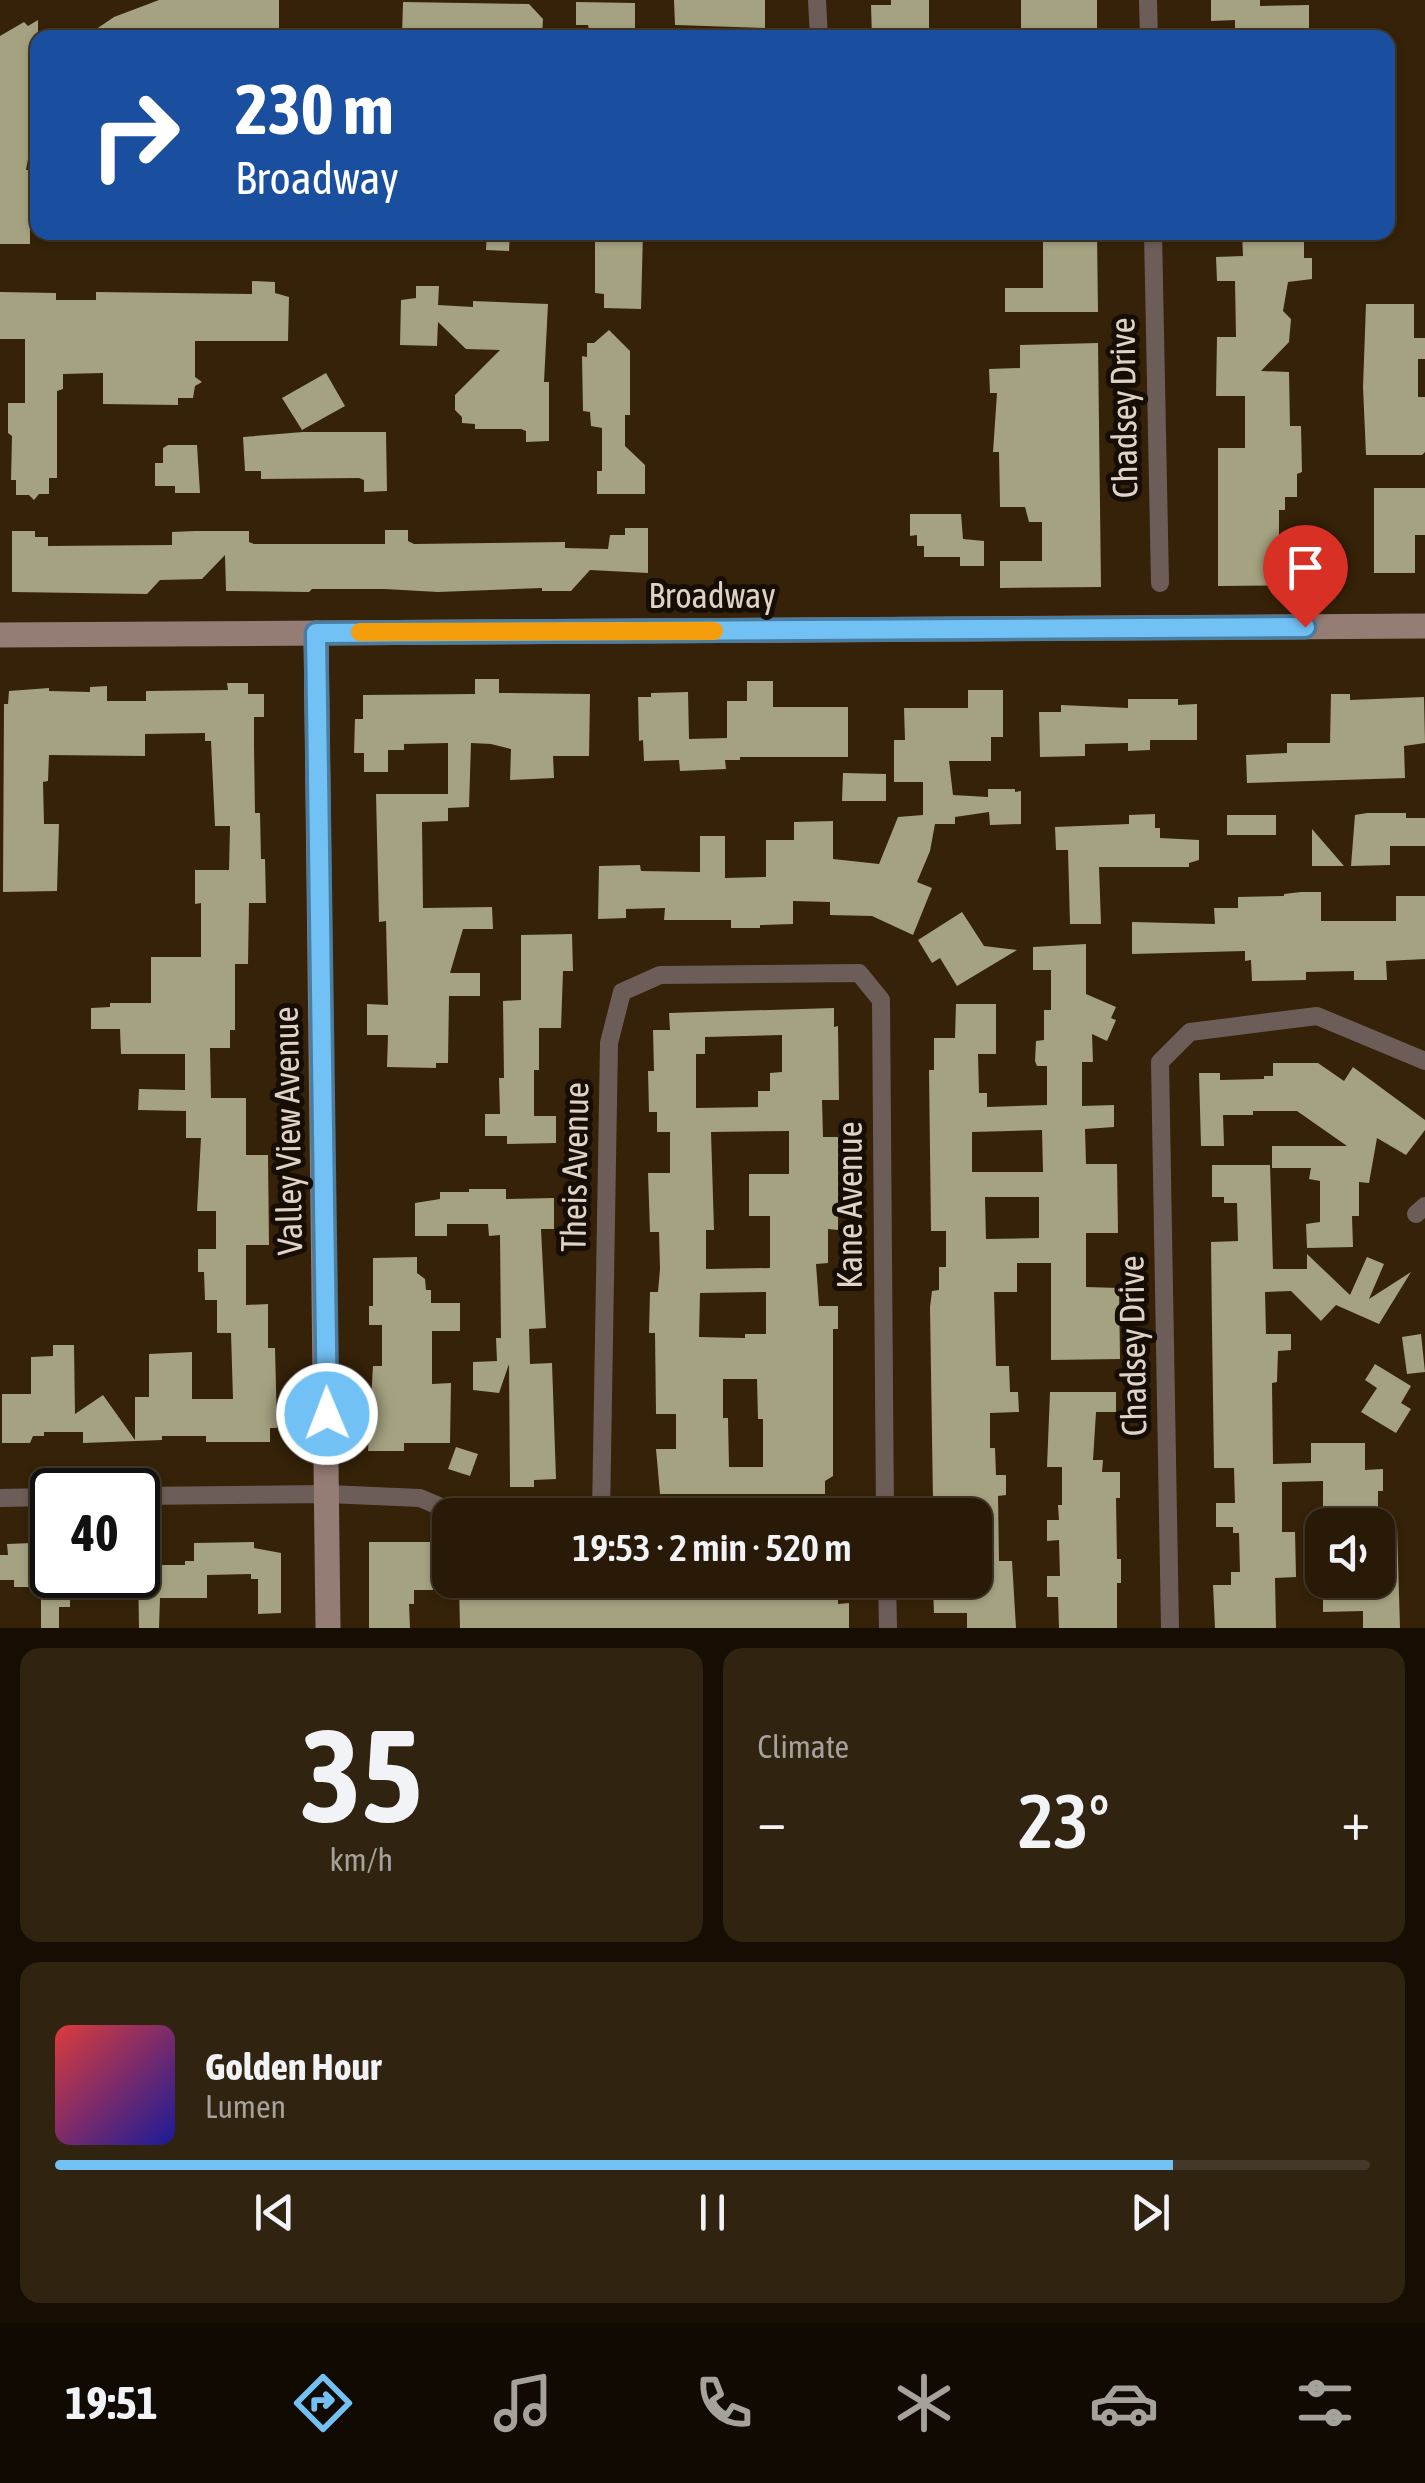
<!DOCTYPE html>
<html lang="en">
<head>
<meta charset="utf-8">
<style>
	:root { --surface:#281a06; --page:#302310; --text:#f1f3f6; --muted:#a5a19b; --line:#443828; --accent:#72c1f5 }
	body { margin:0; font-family:"Asap Condensed",sans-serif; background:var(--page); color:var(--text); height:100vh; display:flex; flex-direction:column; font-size:38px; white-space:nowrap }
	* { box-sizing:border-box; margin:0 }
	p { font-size:32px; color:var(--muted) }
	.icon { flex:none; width:55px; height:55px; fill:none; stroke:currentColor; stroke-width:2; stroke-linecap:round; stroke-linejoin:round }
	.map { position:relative; height:1628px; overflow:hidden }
	.drawer { display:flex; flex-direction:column; gap:20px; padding:20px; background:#160e03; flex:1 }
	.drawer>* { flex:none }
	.top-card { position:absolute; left:30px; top:30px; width:1365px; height:210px; border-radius:20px; box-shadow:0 2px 8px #0004,0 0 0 2px var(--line); background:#1a4fa0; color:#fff; overflow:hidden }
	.controls { position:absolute; left:1305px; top:1508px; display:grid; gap:20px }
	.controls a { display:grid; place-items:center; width:90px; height:90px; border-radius:20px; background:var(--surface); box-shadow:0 2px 8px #0004,0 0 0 2px var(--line); font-size:50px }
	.speed { position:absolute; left:30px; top:1468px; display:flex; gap:20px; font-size:50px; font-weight:700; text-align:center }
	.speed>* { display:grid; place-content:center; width:130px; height:130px; border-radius:50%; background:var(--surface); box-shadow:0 2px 8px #0004,0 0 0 2px var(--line); line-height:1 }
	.speed .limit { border:5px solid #111; border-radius:15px; background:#fff; color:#111 }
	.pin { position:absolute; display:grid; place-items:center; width:85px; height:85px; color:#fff; margin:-102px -42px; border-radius:50% 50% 50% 0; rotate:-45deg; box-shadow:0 0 10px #0007 }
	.pin .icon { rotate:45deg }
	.me { position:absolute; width:110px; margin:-55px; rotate:359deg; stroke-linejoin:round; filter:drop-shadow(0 0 8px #0008) }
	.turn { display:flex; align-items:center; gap:35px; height:210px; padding:0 40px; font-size:45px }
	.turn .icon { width:130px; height:130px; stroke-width:2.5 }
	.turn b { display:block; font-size:70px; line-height:85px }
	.big { font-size:75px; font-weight:600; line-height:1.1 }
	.drawer .card { flex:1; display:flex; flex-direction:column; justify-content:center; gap:15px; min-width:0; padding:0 35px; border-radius:20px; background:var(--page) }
	.drawer .dial { align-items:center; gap:0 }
	.dial b { font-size:130px; line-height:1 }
	.song { display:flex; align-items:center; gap:30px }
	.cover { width:120px; height:120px; border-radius:15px; background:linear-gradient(135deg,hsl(0 70% 55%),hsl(240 70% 35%)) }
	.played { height:10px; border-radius:5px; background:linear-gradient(90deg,var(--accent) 85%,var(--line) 85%) }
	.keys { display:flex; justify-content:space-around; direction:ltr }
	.heat { display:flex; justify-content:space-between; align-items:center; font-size:55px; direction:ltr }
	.drawer .tiles { flex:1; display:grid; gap:20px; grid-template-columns:1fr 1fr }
	.card:last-child { grid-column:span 2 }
	.trip { position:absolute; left:432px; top:1498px; width:560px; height:100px; border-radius:20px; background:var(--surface); box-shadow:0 2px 8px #0004,0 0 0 2px var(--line); font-weight:600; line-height:100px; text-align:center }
	.tab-bar { display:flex; height:160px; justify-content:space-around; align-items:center; background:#100a02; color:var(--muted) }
	.tab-bar .icon { width:70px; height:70px }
	.tab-bar .current { color:var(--accent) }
	.tab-bar b { font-size:45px; color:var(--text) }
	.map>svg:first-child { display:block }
	.building { fill:#a4a280; fill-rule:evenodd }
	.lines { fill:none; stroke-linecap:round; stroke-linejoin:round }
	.street { stroke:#6d5d59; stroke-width:18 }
	.secondary { stroke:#957c75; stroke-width:25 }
	.route-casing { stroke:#4a7d9f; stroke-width:25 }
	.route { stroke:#72c1f5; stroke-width:18 }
	.slow { stroke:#f59e0b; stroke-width:18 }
	.labels { text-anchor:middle; stroke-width:10; stroke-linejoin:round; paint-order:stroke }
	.street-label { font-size:35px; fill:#e0d3c5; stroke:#160d04 }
</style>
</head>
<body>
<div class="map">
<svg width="1425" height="1628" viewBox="0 0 1425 1628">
	<rect width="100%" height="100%" fill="#352208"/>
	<g class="building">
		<path d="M159,0H279V38H83L114,17Z"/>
		<path d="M674,0H765V28L675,25Z"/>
		<path d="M891,0H929V30H918V38H872L871,5H891Z"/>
		<path d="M1021,0H1097V38H1043V29H1021Z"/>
		<path d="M1211,0H1260V6L1309,5V28H1278V38H1235V20L1211,21Z"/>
		<path d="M403,2L529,4L543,19L542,38H402Z"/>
		<path d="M576,2L635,3V38H591L588,25H576Z"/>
		<path d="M38,20V104L26,170H30V244H0V36L24,22L28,26Z"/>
		<path d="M487,232H510L509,251L486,250Z"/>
		<path d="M595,232H643L641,309L604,308V294L595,293Z"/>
		<path d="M1043,232H1097L1098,312H1005V288H1043Z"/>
		<path d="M1242,232H1304V258H1312V279L1288,282L1283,311L1291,319L1289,342L1261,371L1289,372L1290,426H1301L1302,472L1297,474V497H1285V510H1279V558L1320,559L1321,581L1307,580V585L1218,586V448H1245V396H1216L1217,337H1236L1235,281H1217L1216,257L1243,256Z"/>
		<path d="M252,281L275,282V293L289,297L288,341H195V377L202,382L195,386L193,398H178V405L103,404V373L63,374V389L57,391V478H49V494H39L34,500L29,495H16V480H11L12,436L8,433V403H25V339H0V292L56,293V300H96V292L252,294Z"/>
		<path d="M416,286H439L438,305L473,307V301L548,304L544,382H549V441L526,442V431L521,429H475V424L462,423V417L455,410V395L500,350L466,349L438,322L437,346L400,345L401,300L416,298Z"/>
		<path d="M1366,304H1414V338H1425V359H1418V397H1425V452L1422,455H1366L1363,387Z"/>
		<path d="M609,330L630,351V415H625V446L645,465V494H597V471H602V428L591,426L590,412L583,411L582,356L587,357V343H594Z"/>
		<path d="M1098,343L1101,587L1000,588V561H1042V522H1029L1025,507H1000L999,452H993L997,393H990L989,369L1020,368V345Z"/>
		<path d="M326,373L345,406L302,430L282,398Z"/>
		<path d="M303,432H386L387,491L364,492V480L359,478L261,479V471H245L243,437Z"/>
		<path d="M168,445H197L200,493H175V486H155V463H163V448Z"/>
		<path d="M1374,488H1425V535H1415V573H1374Z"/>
		<path d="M910,514H961L963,539L984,541V566H960V557H924V546H917V535L910,536Z"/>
		<path d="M625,528H648V573L590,570L571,591H542V588L438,592L385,589H312L309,592L226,591L225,555L202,579L160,580L147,594L12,592V531H35V537H48V546L172,545V532L195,531H249V542L254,544H385V530H408V541L414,544L565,542V548L608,549L610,535H625Z"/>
		<path d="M475,679H499V693L590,694L589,756H553L554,778L510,780L511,749L491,744L471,743L469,807L448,808V743L404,744V750H388V772H364V753H354L355,719H363V695L475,694Z"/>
		<path d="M747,681H773V707H848V757H740V760H725L726,769L680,771L679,760L644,761L643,740L639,741L638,697H651V693L688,692L689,739L727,738V701H747Z"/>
		<path d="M227,683H248V694H264V717H254V746L255,813H260L261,859H265L266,903H249L248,964H235V1030H230V1048H210L211,1098H246V1155H268L269,1245H246V1305L268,1304V1348H275L277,1428H270V1442H206V1436H162V1440L83,1443V1432H44V1436H33L30,1443H2V1394H31V1357L53,1356V1345H74L75,1414L103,1395L135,1440V1397H149V1354L192,1352V1399H233L231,1333H217V1300H205L204,1272H198V1249H216V1211H197L201,1138H186V1111L138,1110L139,1089L185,1090V1054H121L120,1029H91V1008L110,1007V1003H151V957H201V903L195,904V870H229L230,826H215L211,741H205V733L145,734V756L49,755L48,781L43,782L44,824H59L57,891L3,892L4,704H8L9,691L49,688V691L90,692V687L107,686V701H146V691L228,690Z"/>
		<path d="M968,690H1003V737H991V761H949L953,795L988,797V789H1015V792L1021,791V824L990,825L989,812L955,817V824H935L930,851L917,882L932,888L913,935L872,916L830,915V902L793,901V924L760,925V928H731V920H664L665,908L626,909V918L598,919L599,866L640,865L641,871L700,872V836H725V878L766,877V840H794V822L833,821V859L879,864L898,817L923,815V782H894V740H905L904,708H968Z"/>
		<path d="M1331,694H1350V700L1424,697L1425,743L1404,746L1405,778L1247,783L1246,755L1287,753V743H1330Z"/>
		<path d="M1128,699H1178V705L1197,704V740H1150V750L1128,751V743L1085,744V756L1040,757L1039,712H1061V705L1128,708Z"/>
		<path d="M843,773L886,774V801H842Z"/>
		<path d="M376,794H448V821L422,822L423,908L492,907L493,929H463L450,973H480V996H449L448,1063H436V1068L387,1067L388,1035H367V1004L388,1005L386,921L379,922Z"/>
		<path d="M1367,813H1406V818H1425V846H1390V865L1351,866L1355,815Z"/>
		<path d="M1155,814V828H1160V838L1199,840V860L1189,863V867H1099L1101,924H1070L1068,850H1056L1055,827L1129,824V815Z"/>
		<rect x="1227" y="815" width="49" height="20"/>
		<path d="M1312,829L1344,866H1312Z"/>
		<path d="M1301,892H1321V921H1396V896H1425V959L1386,961L1387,980H1354V971L1306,972V980L1252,981L1251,960L1245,961V951L1132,954V922L1215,924L1214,908H1238V897L1284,896V894Z"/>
		<path d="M962,912L984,946L1017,950L957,986L940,958L932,963L918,940Z"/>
		<path d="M572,934L573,971H563L561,1028H539V1070H534V1116H556V1143L507,1144V1136H485V1114H500L499,1078H504L503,1001L521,1000V935Z"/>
		<path d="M1086,944V994L1116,1007L1111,1018L1116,1020L1107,1041L1092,1034L1093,1062H1082V1106L1114,1105V1127L1085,1129L1086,1164H1117L1118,1233H1086V1287L1119,1288L1120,1359L1051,1360V1263H1017V1292H994L996,1366H1009L1010,1392H1018L1019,1412L990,1413V1448H995L996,1475H1006V1495L998,1496L999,1561H1012L1016,1628H967V1613H934L933,1589L960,1588L959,1580H975V1515H959L958,1501L933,1502L930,1307L932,1291L939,1290V1267H946V1231H931L929,1070H934V1038H955L956,1004H996V1054H978L979,1093H987V1107L1047,1105V1066H1037L1035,1061L1036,1041L1044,1040V1010H1051V970H1033V947ZM1042,1130L1043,1172H972V1132ZM985,1197H1039V1238L986,1239Z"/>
		<path d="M834,1008V1027L838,1026L839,1100H822L823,1137H838V1230L828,1229V1263L816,1264L819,1306H838V1329H833V1476L825,1481V1494H660L656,1449H676V1414H656L655,1333H649L650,1292H658L660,1269L659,1232H650L648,1173H670V1132H657V1112H649L648,1071H654L653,1030H670L669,1013ZM782,1035V1072L770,1073V1091H758V1107L696,1108V1054H705V1037ZM789,1131V1174H749V1216H770V1268L706,1269V1230H714L711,1132ZM766,1292V1334H745V1338L699,1337L700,1293ZM723,1379H757L758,1419H763V1467H729L728,1418H723Z"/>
		<path d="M1273,1063H1318L1344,1081L1353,1067L1425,1120V1130L1406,1155L1377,1138L1369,1183L1359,1182V1216H1352L1353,1247L1307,1248L1306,1224L1320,1222V1181L1309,1179L1311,1168H1272V1146H1347L1297,1111H1253V1115H1223L1224,1146H1201L1199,1073H1220V1080L1264,1079V1076H1273Z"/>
		<path d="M1212,1165H1270L1273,1269H1307V1254L1350,1295L1367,1257L1384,1264L1369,1299L1411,1272L1379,1324L1336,1305L1321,1321L1291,1291L1265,1292L1266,1334H1291V1350L1278,1351L1277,1382L1272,1383L1273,1464L1311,1463V1443H1365V1470L1383,1469V1491H1378V1525H1323V1481L1282,1482V1532H1295L1296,1577L1275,1578L1276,1628H1215L1213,1585H1231V1572H1240L1239,1533H1233V1527H1216V1503H1235L1234,1468H1214L1212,1328L1211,1242L1238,1241L1237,1203H1224V1197H1212Z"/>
		<path d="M469,1189H506V1199L554,1198V1229H541L546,1328L529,1329L530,1364L552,1363L556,1479L534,1480V1487H510L509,1364L499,1393L473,1390V1362L497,1361L496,1338H501L500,1235L489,1236L488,1224H447V1236H415V1203L440,1199V1192H469Z"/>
		<path d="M417,1257V1273L425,1279L426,1290H431V1303H460V1331H432V1384L451,1383L450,1443H404V1451H368L373,1366H382V1325H369V1306H373V1258Z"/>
		<path d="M1421,1334L1425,1372L1407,1374L1402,1337Z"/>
		<path d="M1375,1364L1411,1386L1401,1403L1411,1409L1396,1433L1361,1412L1377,1388L1365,1380Z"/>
		<path d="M1050,1392H1116V1412H1096L1093,1460H1103L1102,1472H1120V1498H1116L1117,1559H1121V1583H1117V1628H1059L1058,1597H1047V1576H1060L1059,1540L1047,1541V1520H1059L1058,1505H1062V1467H1047Z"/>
		<path d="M456,1447L478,1454L470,1476L448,1469Z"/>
		<path d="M1378,1527H1397L1400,1628H1363V1611L1323,1612V1590H1332V1580H1378Z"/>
		<path d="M254,1542V1548L281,1553V1613L258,1614V1579H251V1574L207,1575V1598H160L159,1628H139L138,1565H185V1561H194V1543Z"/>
		<path d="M369,1542H433V1590H414V1604H409L410,1628H369Z"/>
		<path d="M32,1543V1566L52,1565V1575H84L85,1600H70V1607H59V1628H41V1587H14V1580H0V1555H8L7,1544Z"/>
		<path d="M633,1580H679V1588L713,1587V1591L801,1590V1584L838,1583V1604L849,1603V1628H460L459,1586H594L595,1591L633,1590Z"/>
	</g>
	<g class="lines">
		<g class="street">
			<path d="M817,0L819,38"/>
			<path d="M1148,0L1149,38"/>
			<path d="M1153,232L1160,583"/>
			<path d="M1416,1214L1425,1206"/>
			<path d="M138,1496L328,1494L420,1498L460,1515"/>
			<path d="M0,1498L52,1497"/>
			<path d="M601,1515L609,1043L622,992L660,975L859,973L881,1000L885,1515"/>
			<path d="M887,1580L888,1628"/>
			<path d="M1170,1628L1160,1062L1190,1032L1317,1016L1425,1061"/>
		</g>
		<g class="secondary">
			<path d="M316,633L328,1628"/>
			<path d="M0,635L1425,626"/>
		</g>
	</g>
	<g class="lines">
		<g class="route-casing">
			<path id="route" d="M327,1414L316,633L1305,627"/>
		</g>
		<use href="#route" class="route"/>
		<path class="slow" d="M360,632L714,631"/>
	</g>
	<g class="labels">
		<g class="street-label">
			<text transform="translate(1124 408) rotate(-91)" y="12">Chadsey Drive</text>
			<text x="712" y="608">Broadway</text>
			<text transform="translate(288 1131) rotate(-91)" y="12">Valley View Avenue</text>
			<text transform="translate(575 1167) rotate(-89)" y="12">Theis Avenue</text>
			<text transform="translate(850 1205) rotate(-90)" y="12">Kane Avenue</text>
			<text transform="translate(1133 1346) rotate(-91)" y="12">Chadsey Drive</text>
		</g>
	</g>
</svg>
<div class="controls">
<a><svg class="icon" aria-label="sound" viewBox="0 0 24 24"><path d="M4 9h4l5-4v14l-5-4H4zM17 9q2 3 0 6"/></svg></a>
</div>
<div class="speed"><div class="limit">40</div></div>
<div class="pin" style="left:1305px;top:627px;background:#d93025"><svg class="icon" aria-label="arrive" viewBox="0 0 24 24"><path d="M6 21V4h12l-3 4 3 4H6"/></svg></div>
<svg class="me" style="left:327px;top:1414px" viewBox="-20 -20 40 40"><circle r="17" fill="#72c1f5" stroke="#fff" stroke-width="3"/><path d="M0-11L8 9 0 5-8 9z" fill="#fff"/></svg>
<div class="trip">19:53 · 2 min · 520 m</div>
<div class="top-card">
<div class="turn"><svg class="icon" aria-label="right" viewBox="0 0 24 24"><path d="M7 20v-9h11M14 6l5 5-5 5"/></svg><div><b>230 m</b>Broadway</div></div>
</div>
</div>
<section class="drawer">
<div class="tiles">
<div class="card dial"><b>35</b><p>km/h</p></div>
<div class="card"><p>Climate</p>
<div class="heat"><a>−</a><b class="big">23°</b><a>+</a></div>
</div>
<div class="card">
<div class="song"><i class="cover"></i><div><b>Golden Hour</b><p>Lumen</p></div></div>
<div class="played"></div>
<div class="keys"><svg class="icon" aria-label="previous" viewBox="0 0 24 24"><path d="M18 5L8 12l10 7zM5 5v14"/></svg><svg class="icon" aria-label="pause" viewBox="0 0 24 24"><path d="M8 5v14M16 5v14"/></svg><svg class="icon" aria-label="next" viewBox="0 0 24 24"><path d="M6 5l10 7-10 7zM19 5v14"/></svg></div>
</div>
</div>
</section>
<nav class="tab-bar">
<b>19:51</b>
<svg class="icon current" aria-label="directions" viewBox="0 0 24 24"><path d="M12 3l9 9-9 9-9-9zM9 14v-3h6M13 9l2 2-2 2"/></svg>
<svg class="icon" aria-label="music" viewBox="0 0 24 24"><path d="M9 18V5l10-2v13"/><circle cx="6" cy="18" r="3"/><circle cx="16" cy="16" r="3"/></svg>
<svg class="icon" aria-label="phone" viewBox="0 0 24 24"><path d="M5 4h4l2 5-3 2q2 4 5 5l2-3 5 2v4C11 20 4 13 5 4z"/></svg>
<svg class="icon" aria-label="climate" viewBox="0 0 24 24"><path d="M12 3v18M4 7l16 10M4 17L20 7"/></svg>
<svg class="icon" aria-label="car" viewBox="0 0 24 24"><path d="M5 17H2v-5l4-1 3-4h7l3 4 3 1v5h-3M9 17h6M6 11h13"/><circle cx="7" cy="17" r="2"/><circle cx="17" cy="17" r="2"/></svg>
<svg class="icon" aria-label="filters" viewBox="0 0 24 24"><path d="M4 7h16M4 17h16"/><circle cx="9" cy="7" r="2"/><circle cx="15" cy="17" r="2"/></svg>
</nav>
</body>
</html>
